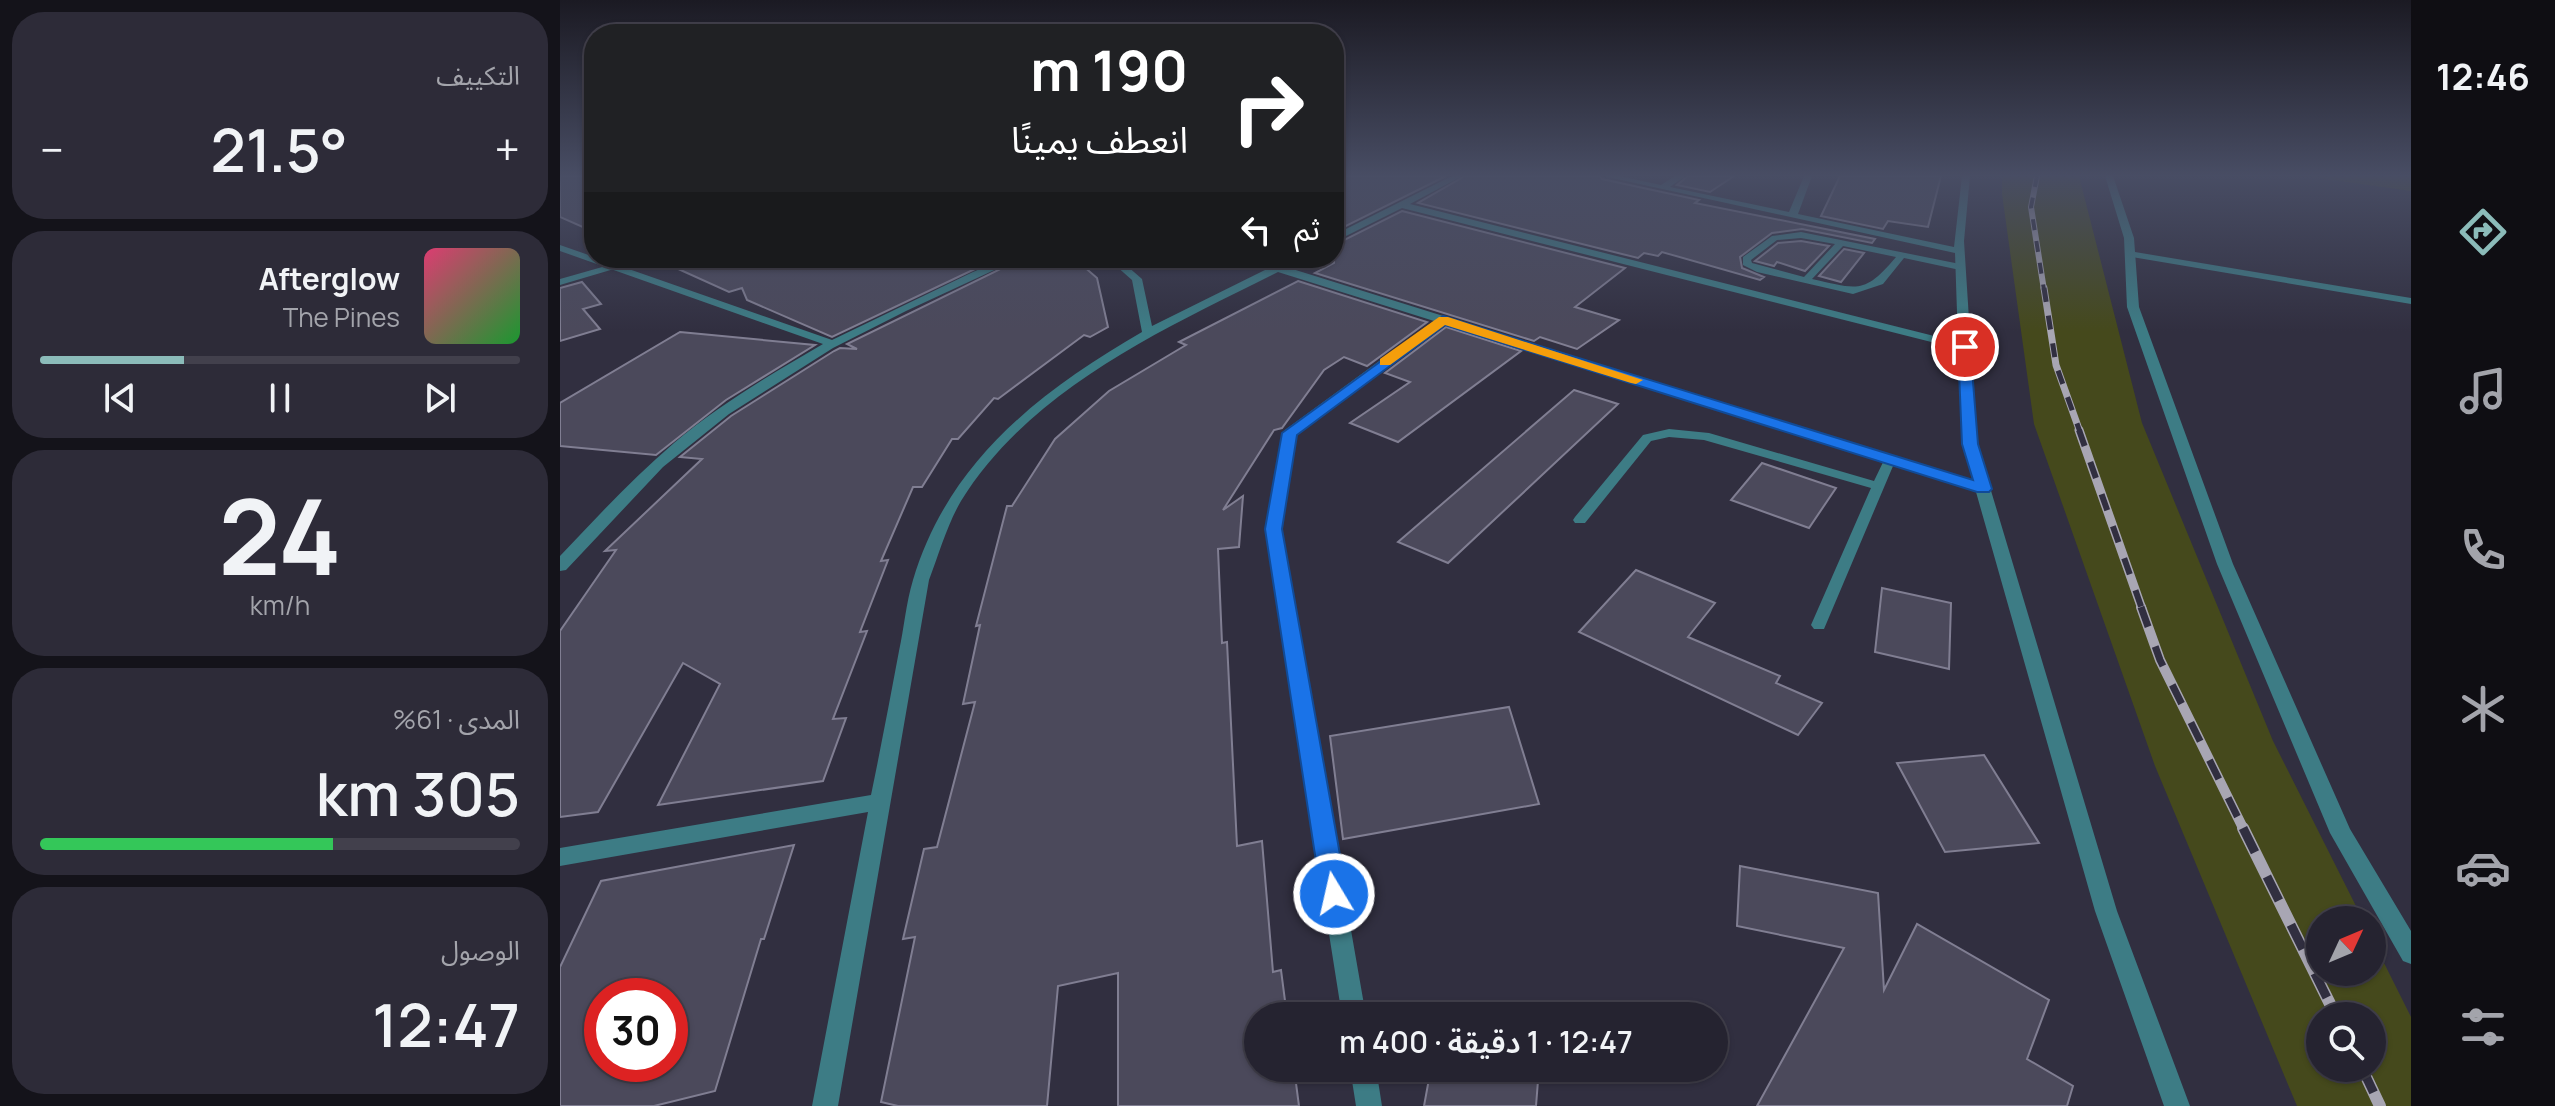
<!DOCTYPE html>
<html lang="ar">
<head>
<meta charset="utf-8">
<style>
	:root { --surface:#252330; --page:#2d2b38; --text:#f1f3f6; --muted:#a3a4ab; --line:#42404c; --accent:#8bbbb9 }
	body { margin:0; font-family:Manrope,"Noto Sans Arabic",sans-serif; background:var(--page); color:var(--text); direction:rtl; height:100vh; display:flex; flex-direction:column; font-size:30px; white-space:nowrap }
	* { box-sizing:border-box; margin:0 }
	p { font-size:26px; color:var(--muted) }
	.icon { flex:none; width:44px; height:44px; fill:none; stroke:currentColor; stroke-width:2; stroke-linecap:round; stroke-linejoin:round }
	.map { position:relative; flex:1; overflow:hidden; direction:ltr }
	.details { display:flex; flex-direction:column; gap:12px; padding:12px; background:#14131a; width:560px }
	.details>* { flex:none }
	.guide { position:absolute; left:24px; top:24px; width:760px; height:244px; border-radius:32px; box-shadow:0 2px 6px #0004,0 0 0 2px var(--line); direction:rtl; background:#202124; color:#fff; overflow:hidden }
	.needle { width:52px; rotate:46deg }
	.tools { position:absolute; left:1746px; top:906px; display:grid; gap:16px }
	.tools a { display:grid; place-items:center; width:80px; height:80px; border-radius:50%; background:var(--surface); box-shadow:0 2px 6px #0004,0 0 0 2px var(--line); font-size:40px }
	.speed { position:absolute; left:24px; top:978px; display:flex; gap:16px; font-size:40px; font-weight:700; text-align:center }
	.speed>* { display:grid; place-content:center; width:104px; height:104px; border-radius:50%; background:var(--surface); box-shadow:0 2px 6px #0004,0 0 0 2px var(--line); line-height:1 }
	.speed .limit { border:12px solid #d22; background:#fff; color:#111 }
	.pin { position:absolute; display:grid; place-items:center; width:68px; height:68px; color:#fff; margin:-34px; border:4px solid #fff; border-radius:50%; box-shadow:0 2px 8px #0007 }
	.me { position:absolute; width:88px; margin:-44px; rotate:351deg; stroke-linejoin:round; filter:drop-shadow(0 0 6px #0008) }
	.turn { display:flex; align-items:center; gap:28px; height:168px; padding:0 24px; font-size:36px }
	.turn .icon { width:104px; height:104px; stroke-width:2.5 }
	.turn b { display:block; font-size:56px; line-height:68px }
	.then { display:flex; align-items:center; height:76px; padding:0 24px; background:#0003; gap:16px; font-size:30px }
	.big { font-size:60px; font-weight:600; line-height:1.1 }
	.details .tile { flex:1; display:flex; flex-direction:column; justify-content:center; gap:12px; min-width:0; padding:0 28px; border-radius:32px; background:var(--page) }
	.details .dial { align-items:center; gap:0 }
	.dial b { font-size:104px; line-height:1 }
	.song { display:flex; align-items:center; gap:24px }
	.cover { width:96px; height:96px; border-radius:12px; background:linear-gradient(135deg,hsl(340 70% 55%),hsl(130 70% 35%)) }
	.played { height:8px; border-radius:4px; background:linear-gradient(90deg,var(--accent) 30%,var(--line) 30%) }
	.keys { display:flex; justify-content:space-around; direction:ltr }
	.heat { display:flex; justify-content:space-between; align-items:center; font-size:44px; direction:ltr }
	.charge { height:12px; border-radius:6px; background:linear-gradient(90deg,#34c759 61%,var(--line) 0) }
	.trip { position:absolute; left:684px; top:1002px; width:484px; height:80px; border-radius:40px; background:var(--surface); box-shadow:0 2px 6px #0004,0 0 0 2px var(--line); font-weight:600; line-height:80px; text-align:center; direction:rtl }
	main { display:flex; flex:1; min-height:0 }
	.menu { display:flex; flex-direction:column; width:144px; justify-content:space-around; align-items:center; background:#0f0e13; color:var(--muted) }
	.menu .icon { width:56px; height:56px }
	.menu .selected { color:var(--accent) }
	.menu b { font-size:36px; color:var(--text) }
	.map>svg:first-child { display:block }
	.green { fill:#45491c; fill-rule:evenodd }
	.building { fill:#4b495b; stroke:#807e92; stroke-width:2; fill-rule:evenodd }
	.lines { fill:none; stroke-linecap:round; stroke-linejoin:round }
	.service { fill:#3d7c85; fill-rule:evenodd }
	.minor { fill:#3d7c85; fill-rule:evenodd }
	.tertiary { fill:#3d7c85; fill-rule:evenodd }
	.rail-far4-casing { stroke:#a8a6b3; stroke-width:6 }
	.rail-far3-casing { stroke:#a8a6b3; stroke-width:7 }
	.rail-far2-casing { stroke:#a8a6b3; stroke-width:9 }
	.rail-far1-casing { stroke:#a8a6b3; stroke-width:10 }
	.rail-casing { stroke:#a8a6b3; stroke-width:12 }
	.rail-far4 { stroke:#312f40; stroke-width:4; stroke-dasharray:11; stroke-linecap:butt }
	.rail-far3 { stroke:#312f40; stroke-width:5; stroke-dasharray:14; stroke-linecap:butt }
	.rail-far2 { stroke:#312f40; stroke-width:6; stroke-dasharray:17; stroke-linecap:butt }
	.rail-far1 { stroke:#312f40; stroke-width:7; stroke-dasharray:21; stroke-linecap:butt }
	.rail { stroke:#312f40; stroke-width:9; stroke-dasharray:27; stroke-linecap:butt }
	.route { fill:#1a73e8; stroke:#114b97; stroke-width:2 }
	.slow { fill:#f59e0b }
</style>
</head>
<body>
<main>
<nav class="menu">
<b>12:46</b>
<svg class="icon selected" aria-label="directions" viewBox="0 0 24 24"><path d="M12 3l9 9-9 9-9-9zM9 14v-3h6M13 9l2 2-2 2"/></svg>
<svg class="icon" aria-label="music" viewBox="0 0 24 24"><path d="M9 18V5l10-2v13"/><circle cx="6" cy="18" r="3"/><circle cx="16" cy="16" r="3"/></svg>
<svg class="icon" aria-label="phone" viewBox="0 0 24 24"><path d="M5 4h4l2 5-3 2q2 4 5 5l2-3 5 2v4C11 20 4 13 5 4z"/></svg>
<svg class="icon" aria-label="climate" viewBox="0 0 24 24"><path d="M12 3v18M4 7l16 10M4 17L20 7"/></svg>
<svg class="icon" aria-label="car" viewBox="0 0 24 24"><path d="M5 17H2v-5l4-1 3-4h7l3 4 3 1v5h-3M9 17h6M6 11h13"/><circle cx="7" cy="17" r="2"/><circle cx="17" cy="17" r="2"/></svg>
<svg class="icon" aria-label="filters" viewBox="0 0 24 24"><path d="M4 7h16M4 17h16"/><circle cx="9" cy="7" r="2"/><circle cx="15" cy="17" r="2"/></svg>
</nav>
<div class="map">
<svg width="1851" height="1106" viewBox="0 0 1851 1106">
	<rect width="100%" height="100%" fill="#312f40"/>
	<g class="green">
		<path d="M1442,176H1519L1582,423L1713,741L1803,920H1760V972H1812V939L1851,1017V1106H1737L1595,766L1474,424L1442,194ZM1760,1016H1812V1068H1760Z"/>
		<path d="M1744,176H1851V191Z"/>
	</g>
	<g class="building">
		<path d="M0,176H34V232L0,217Z"/>
		<path d="M774,176H886L774,232Z"/>
		<path d="M905,176H1040L1042,179L1139,200L1135,203L1315,239L1312,243L1242,229L1212,233L1180,257L1182,268L1204,277L1200,280L1102,252L1098,256L1084,253L1078,258L858,203Z"/>
		<path d="M1128,176H1174L1150,192L1117,185Z"/>
		<path d="M1280,176H1381L1368,227L1328,221L1323,229L1261,216Z"/>
		<path d="M842,211L1065,268L1015,307L1059,320L1017,349L980,337L974,341L755,273L774,263V245Z"/>
		<path d="M1241,241L1269,246L1245,271L1217,262L1214,266L1195,261L1218,243Z"/>
		<path d="M1284,249L1304,253L1281,282L1259,276Z"/>
		<path d="M94,258H438L272,337L187,300L182,288L169,292Z"/>
		<path d="M463,258H514L537,278L548,327L530,337L524,335L438,399L434,398L398,439H392L362,487H353L321,561L328,560L300,632L307,631L273,719L286,718L263,781L98,805L160,684L123,663L38,812L0,817V631L56,550L45,551L142,459L120,457L171,416L274,351L280,348L297,349L287,344Z"/>
		<path d="M738,281L867,322L807,366L784,357L764,370L722,428L714,430L663,510L683,496L679,547L658,549L662,643L667,642L677,846L702,841L713,972L721,970L727,1016H698V1068H734L739,1106H558V973L498,986L487,1106H338L321,1102L355,937L343,939L364,849L377,847L415,702L403,704L420,625L416,626L447,506H452L495,439L549,391L626,345L619,342Z"/>
		<path d="M22,282L41,304L23,309L40,329L0,341V288Z"/>
		<path d="M886,327L961,351L838,442L790,423L850,382L825,373Z"/>
		<path d="M120,332L255,345L166,400L96,455L0,446V403Z"/>
		<path d="M1014,390L1058,404L888,563L838,542Z"/>
		<path d="M1202,463L1276,488L1249,528L1171,500Z"/>
		<path d="M1076,570L1155,603L1128,637L1220,676L1216,683L1262,703L1238,735L1019,632Z"/>
		<path d="M1322,588L1391,603L1389,669L1315,652Z"/>
		<path d="M949,707L979,804L783,839L770,736Z"/>
		<path d="M1424,755L1479,843L1385,852L1337,763Z"/>
		<path d="M234,845L204,939H201L155,1091L94,1106H0V967L41,881ZM42,996H110V1064H42Z"/>
		<path d="M1180,866L1318,893L1324,990L1357,924L1489,1000L1467,1059L1513,1086L1507,1106H1197L1284,948L1177,926Z"/>
		<path d="M871,1068H979L976,1106H864Z"/>
	</g>
	<g class="lines">
		<g class="service">
			<path d="M1241,232L1400,264L1405,267L1400,270L1344,258L1323,284L1293,294L1197,272L1183,265V257L1212,236ZM1241,238L1275,244L1244,277L1192,263L1191,260L1217,240ZM1283,246L1336,257C1304,295 1298,289 1252,279Z"/>
			<path d="M1569,251L1851,298V304L1566,256L1565,254Z"/>
			<path d="M1109,429L1149,433L1314,481L1326,456H1334L1336,459L1264,629H1254L1251,625L1311,488L1144,440L1109,437L1091,441L1025,523H1015L1013,520L1015,517L1083,435Z"/>
		</g>
		<g class="minor">
			<path d="M892,176H902L850,204L1398,342L1395,253L1043,176H1059L1101,185L1115,176H1125L1110,187L1229,212L1244,176H1252L1238,214L1394,247L1402,176H1410L1404,241L1417,444L1557,911L1630,1106H1604L1535,911L1416,492L885,324L737,435L721,529L806,1016H782L705,529L725,430L874,321L718,272C604,329 471,388 401,501C387,525 379,554 369,580L278,1106H252L308,812L0,866V848L311,795C321,747 330,699 339,651C344,628 346,603 353,580C388,462 480,391 582,332L572,280L547,258H558L582,279L592,326L729,258H742L726,267L1414,481L1403,444L1399,349L842,208L774,242V235Z"/>
			<path d="M1545,176H1553L1574,238L1579,307L1673,564L1790,829L1851,931V964L1843,961L1770,833L1657,564L1567,307L1564,238Z"/>
			<path d="M0,245L272,340L413,272L446,258H460L346,311L273,348L169,414L103,467L6,570L0,571V556C37,517 73,478 114,443C159,405 211,374 263,344L0,251Z"/>
			<path d="M790,1068H816L822,1106H796Z"/>
		</g>
		<path class="tertiary" d="M74,258H91L0,285V279Z"/>
		<g class="rail-far4-casing">
			<path id="rail-far4" d="M1477,176L1471,207L1484,290"/>
		</g>
		<g class="rail-far3-casing">
			<path id="rail-far3" d="M1484,288L1496,365L1520,432"/>
		</g>
		<g class="rail-far2-casing">
			<path id="rail-far2" d="M1519,430L1582,609"/>
		</g>
		<g class="rail-far1-casing">
			<path id="rail-far1" d="M1581,607L1600,660L1684,830"/>
		</g>
		<g class="rail-casing">
			<g id="rail">
				<path d="M1683,828L1776,1016"/>
				<path d="M1802,1068L1820,1106"/>
			</g>
		</g>
		<use href="#rail-far4" class="rail-far4"/>
		<use href="#rail-far3" class="rail-far3"/>
		<use href="#rail-far2" class="rail-far2"/>
		<use href="#rail-far1" class="rail-far1"/>
		<use href="#rail" class="rail"/>
	</g>
	<linearGradient id="sky" x2="0" y2="1"><stop stop-color="#1b1a23"/><stop offset="0.53" stop-color="#484d64"/><stop offset="1" stop-color="#484d64" stop-opacity="0"/></linearGradient>
	<rect width="1851" height="331" fill="url(#sky)"/>
	<path class="route" d="M883,316L1413,480L1402,444L1398,347L1410,344L1418,444L1432,489L1429,492H1417L885,325L737,435L722,529L787,894L783,902L774,906L765,902L761,894L705,529L722,433Z"/>
	<path class="slow" d="M879,317H888L1083,380L1076,384L1071,383L885,325L830,365H820V359Z"/>
</svg>
<div class="tools">
<a><svg class="needle" viewBox="-14 -14 28 28"><path d="M0-13l5 13h-10z" fill="#e53935"/><path d="M0 13l5-13h-10z" fill="#a3a4ab"/></svg></a>
<a><svg class="icon" aria-label="search" viewBox="0 0 24 24"><circle cx="10" cy="10" r="6"/><path d="M15 15l6 6"/></svg></a>
</div>
<div class="speed"><div class="limit">30</div></div>
<div class="pin" style="left:1405px;top:347px;background:#d93025"><svg class="icon" aria-label="arrive" viewBox="0 0 24 24"><path d="M6 21V4h12l-3 4 3 4H6"/></svg></div>
<svg class="me" style="left:774px;top:894px" viewBox="-20 -20 40 40"><circle r="17" fill="#1a73e8" stroke="#fff" stroke-width="3"/><path d="M0-11L8 9 0 5-8 9z" fill="#fff"/></svg>
<div class="trip">12:47 · 1 دقيقة · 400 m</div>
<div class="guide">
<div class="turn"><svg class="icon" aria-label="right" viewBox="0 0 24 24"><path d="M7 20v-9h11M14 6l5 5-5 5"/></svg><div><b>190 m</b>انعطف يمينًا</div></div>
<div class="then">ثم<svg class="icon" aria-label="left" viewBox="0 0 24 24"><path d="M17 20v-9H6M10 6l-5 5 5 5"/></svg></div>
</div>
</div>
<section class="details">
<div class="tile"><p>التكييف</p>
<div class="heat"><a>−</a><b class="big">21.5°</b><a>+</a></div>
</div>
<div class="tile">
<div class="song"><i class="cover"></i><div><b>Afterglow</b><p>The Pines</p></div></div>
<div class="played"></div>
<div class="keys"><svg class="icon" aria-label="previous" viewBox="0 0 24 24"><path d="M18 5L8 12l10 7zM5 5v14"/></svg><svg class="icon" aria-label="pause" viewBox="0 0 24 24"><path d="M8 5v14M16 5v14"/></svg><svg class="icon" aria-label="next" viewBox="0 0 24 24"><path d="M6 5l10 7-10 7zM19 5v14"/></svg></div>
</div>
<div class="tile dial"><b>24</b><p>km/h</p></div>
<div class="tile"><p>المدى · 61%</p><b class="big">305 km</b><div class="charge"></div></div>
<div class="tile"><p>الوصول</p><b class="big">12:47</b></div>
</section>
</main>
</body>
</html>
